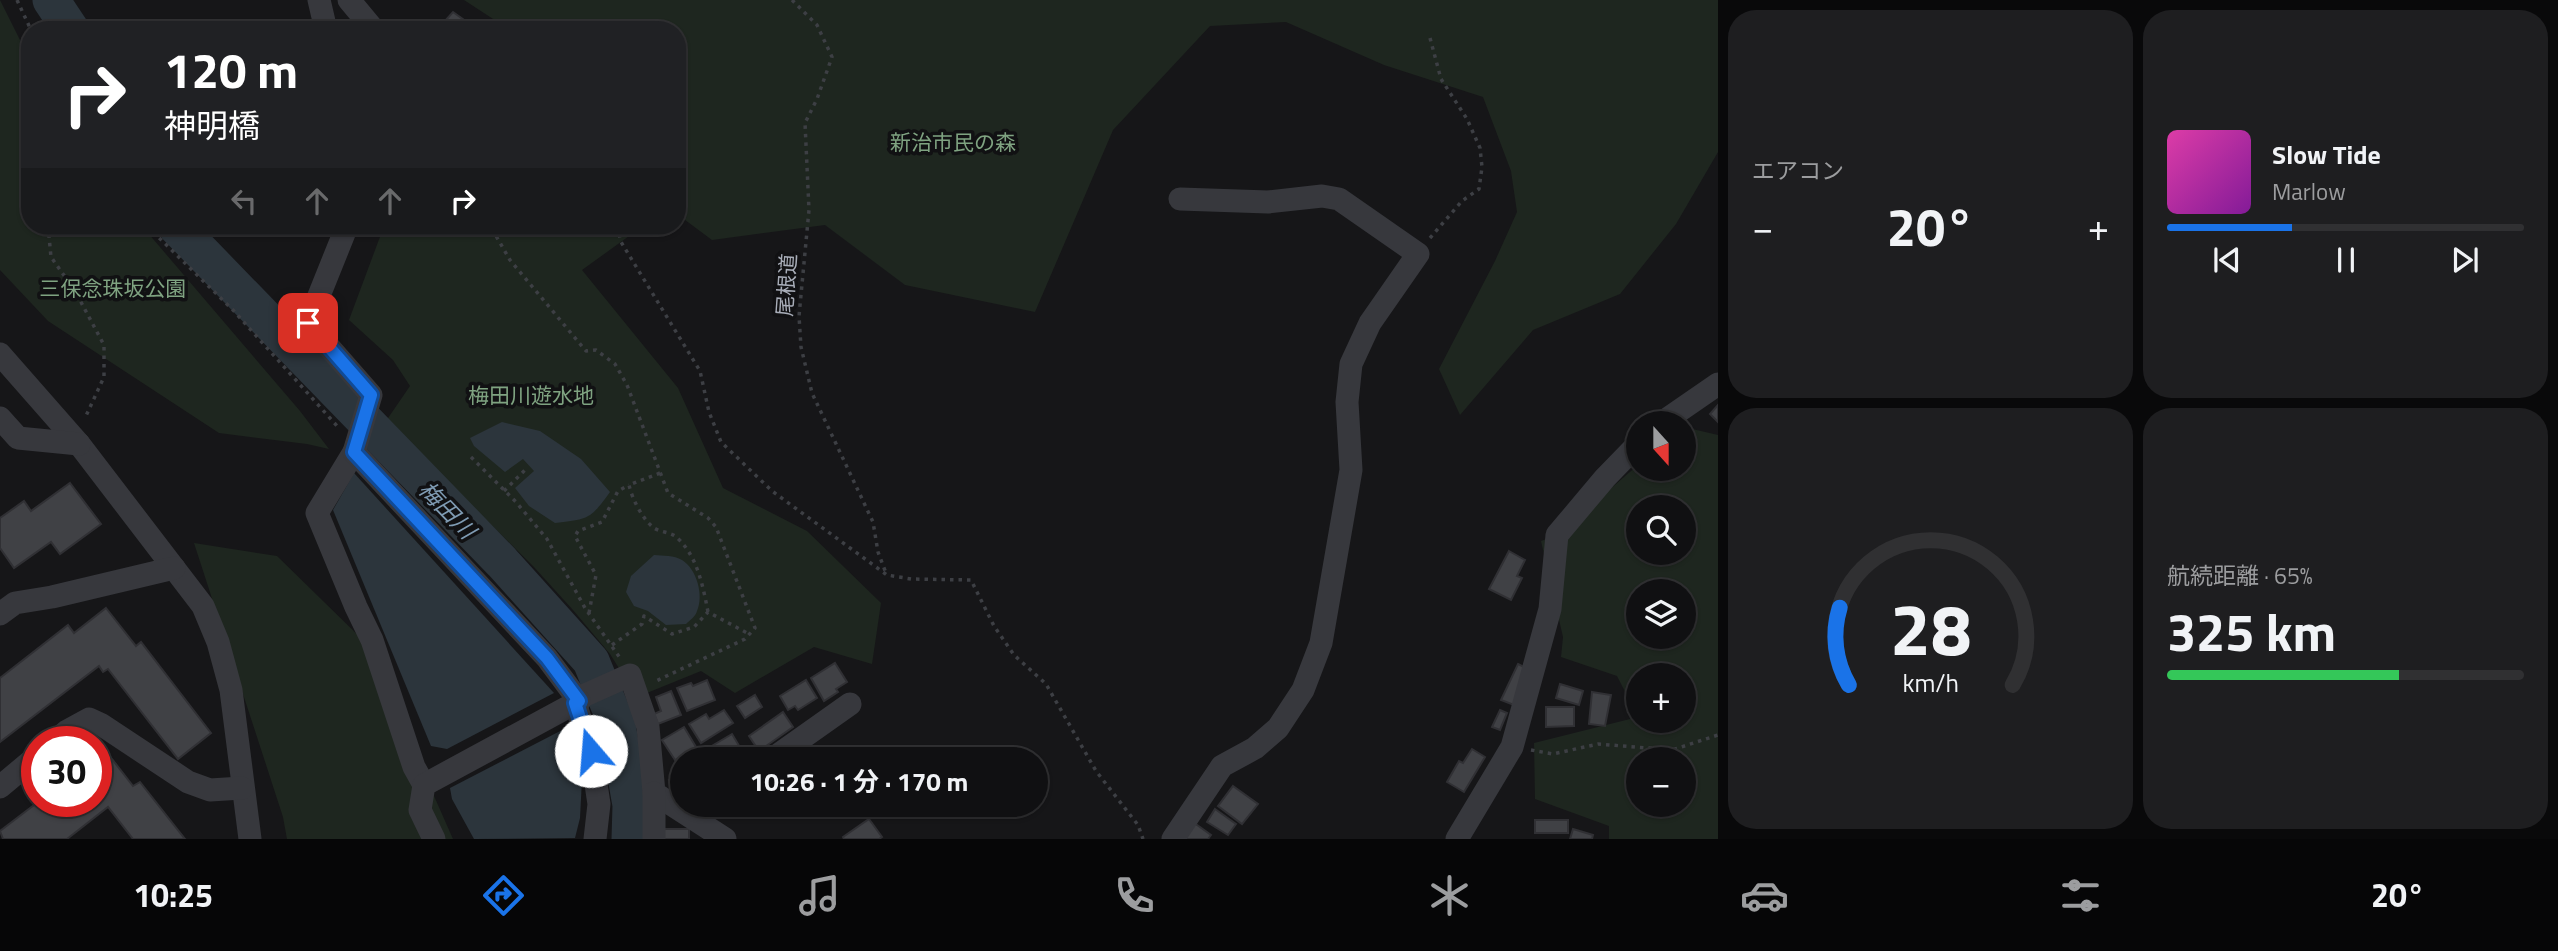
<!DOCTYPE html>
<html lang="ja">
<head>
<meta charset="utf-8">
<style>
	:root { --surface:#101012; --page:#1e1e20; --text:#f1f3f6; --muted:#9c9d9f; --line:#303032; --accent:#1a73e8 }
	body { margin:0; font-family:"Titillium Web","Noto Sans JP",sans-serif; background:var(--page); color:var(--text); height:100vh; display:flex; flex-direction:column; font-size:26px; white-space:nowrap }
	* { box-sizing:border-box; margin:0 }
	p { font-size:23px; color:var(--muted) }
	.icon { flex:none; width:38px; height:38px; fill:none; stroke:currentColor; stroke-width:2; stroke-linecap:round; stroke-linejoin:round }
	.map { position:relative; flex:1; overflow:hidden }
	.sheet { display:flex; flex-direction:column; gap:10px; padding:10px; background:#09090a; width:840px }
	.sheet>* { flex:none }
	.banner { position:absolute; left:21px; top:21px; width:665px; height:214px; border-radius:28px; box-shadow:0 2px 5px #0004,0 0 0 2px var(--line); background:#202124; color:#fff; overflow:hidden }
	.needle { width:46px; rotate:159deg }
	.controls { position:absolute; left:1626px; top:411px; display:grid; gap:14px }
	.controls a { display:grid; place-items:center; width:70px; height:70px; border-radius:50%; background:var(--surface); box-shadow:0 2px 5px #0004,0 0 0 2px var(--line); font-size:35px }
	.speed { position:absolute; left:21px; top:726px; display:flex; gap:14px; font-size:35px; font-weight:700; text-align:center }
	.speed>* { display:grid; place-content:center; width:91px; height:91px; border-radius:50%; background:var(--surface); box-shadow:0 2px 5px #0004,0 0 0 2px var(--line); line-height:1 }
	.speed .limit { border:10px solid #d22; background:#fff; color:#111 }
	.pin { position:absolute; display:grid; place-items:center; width:60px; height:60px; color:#fff; margin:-30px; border-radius:14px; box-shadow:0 4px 10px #0006 }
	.me { position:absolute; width:77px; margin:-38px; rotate:342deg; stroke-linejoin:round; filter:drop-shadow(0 0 5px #0008) }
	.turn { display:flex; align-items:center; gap:24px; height:147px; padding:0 28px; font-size:32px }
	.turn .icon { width:91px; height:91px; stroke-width:2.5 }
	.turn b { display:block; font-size:49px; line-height:60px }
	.lanes { display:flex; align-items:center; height:66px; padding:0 28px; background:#0003; justify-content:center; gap:35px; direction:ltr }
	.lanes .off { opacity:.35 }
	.big { font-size:52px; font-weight:700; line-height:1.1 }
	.sheet .tile { flex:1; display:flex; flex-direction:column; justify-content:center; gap:10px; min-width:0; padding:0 24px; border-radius:28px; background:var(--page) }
	.sheet .dial { align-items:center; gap:0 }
	.dial svg { height:182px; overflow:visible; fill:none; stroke:var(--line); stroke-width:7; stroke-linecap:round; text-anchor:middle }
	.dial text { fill:var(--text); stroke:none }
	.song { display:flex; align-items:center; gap:21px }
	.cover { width:84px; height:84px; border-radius:10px; background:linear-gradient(135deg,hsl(320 70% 55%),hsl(290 70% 35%)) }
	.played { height:7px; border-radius:4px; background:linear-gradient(90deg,var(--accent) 35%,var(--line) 35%) }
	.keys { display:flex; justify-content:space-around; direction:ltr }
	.heat { display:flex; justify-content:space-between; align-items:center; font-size:38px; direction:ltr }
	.charge { height:10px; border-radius:5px; background:linear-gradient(90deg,#34c759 65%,var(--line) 0) }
	.sheet .tiles { flex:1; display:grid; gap:10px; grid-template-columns:repeat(2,1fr) }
	.trip { position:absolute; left:670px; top:747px; width:378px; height:70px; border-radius:35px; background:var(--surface); box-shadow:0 2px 5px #0004,0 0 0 2px var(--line); font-weight:700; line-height:70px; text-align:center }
	.dock { display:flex; height:112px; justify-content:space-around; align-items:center; background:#060607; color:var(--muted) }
	.dock .icon { width:49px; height:49px }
	.dock .active { color:var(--accent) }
	.dock b { font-size:32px; color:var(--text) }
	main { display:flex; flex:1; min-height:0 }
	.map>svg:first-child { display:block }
	.green { fill:#1e261f; fill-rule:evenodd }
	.water { fill:#2c353c }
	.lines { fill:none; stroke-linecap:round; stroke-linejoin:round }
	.river { stroke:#2c353c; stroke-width:37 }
	.building { fill:#404145; stroke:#303034; stroke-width:2 }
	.path { stroke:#3d3f44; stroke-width:3.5; stroke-dasharray:3.5 5; stroke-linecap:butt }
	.minor { stroke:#37383d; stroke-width:23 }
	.route-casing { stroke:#114b97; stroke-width:18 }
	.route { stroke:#1a73e8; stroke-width:12 }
	.labels { text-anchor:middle; stroke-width:7; stroke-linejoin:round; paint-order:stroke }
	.park-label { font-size:21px; fill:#7fa381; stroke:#111113 }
	.street-label { font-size:21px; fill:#a8adb8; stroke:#111113 }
	.water-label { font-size:23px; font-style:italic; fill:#7f9bb3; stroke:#111113 }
</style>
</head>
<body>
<main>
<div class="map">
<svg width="1718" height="839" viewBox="0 0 1718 839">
	<rect width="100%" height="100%" fill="#161618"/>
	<g class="green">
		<path d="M0,0L30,60V226H142L300,411L329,449L307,444L219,433L48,321L0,270Z"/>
		<path d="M464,0H1718V152L1676,224L1620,294L1533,330L1460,415L1439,369L1495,261L1517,212L1511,171L1483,97L1384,65L1286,22L1210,26L1113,130L1035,312L905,285L825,225L712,240L677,214V30H510Z"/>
		<path d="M384,226H643L582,270L678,388L723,488L807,531L881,603L872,664L814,647L735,693L701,671L637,697L610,654L573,610L533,566L386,421L410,386L393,360L349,320Z"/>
		<path d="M1684,427L1718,435V839H1609V826L1535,799L1534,743L1638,717L1617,676L1561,657L1563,637L1541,541L1557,535L1638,465V469H1684ZM1638,508H1684V553H1638ZM1638,592H1684V637H1638ZM1638,676H1684V721H1638ZM1638,760H1684V805H1638Z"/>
		<path d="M194,543L277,556L367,644L453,839H287L283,817Z"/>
	</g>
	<g class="water">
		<path d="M502,422L540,431L581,459L610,492C590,520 588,519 555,523L529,506L515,488L534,471L523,459L505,472L474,446L470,438Z"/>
		<path d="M354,473L554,693L447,749L431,746L333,510Z"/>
		<path d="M654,555C663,556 674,555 682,560C697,569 704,596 697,611C696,616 690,620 686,624L666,625L648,611L634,606L626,592L631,576Z"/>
		<path d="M566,728L582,779L580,818L575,838L474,839L452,799L450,788Z"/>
	</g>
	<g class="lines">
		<g class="river">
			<path d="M51,0L71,30"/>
			<path d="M176,226L502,562L591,661L617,725L631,805L630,839"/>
		</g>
	</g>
	<g class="building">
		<path d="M453,12L478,30L445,29L449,25L444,22Z"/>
		<path d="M1718,405V422L1710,414Z"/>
		<path d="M70,483L101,524L60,554L51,542L14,568L0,548V518L24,501L31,511Z"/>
		<path d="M1509,551L1525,560L1517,576L1522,578L1511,600L1489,589Z"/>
		<path d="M106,608L136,646L141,642L211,733L178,759L108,669L103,672L99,666L0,742V678L68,625L74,633Z"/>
		<path d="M835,663L847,682L836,689L838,692L824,701L811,678Z"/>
		<path d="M1518,664L1530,670L1514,705L1501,700Z"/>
		<path d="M707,680L715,700L687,711L677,688L691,683L693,686Z"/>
		<path d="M806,680L817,698L798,710L795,706L788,710L780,696Z"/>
		<path d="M1560,684L1583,691L1579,705L1556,698Z"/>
		<path d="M671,691L681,715L658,724L654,714L661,711L656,697Z"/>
		<path d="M1592,692L1611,695L1605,726L1589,724Z"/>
		<path d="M755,695L762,707L745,718L737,706Z"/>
		<path d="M1546,707H1574V726L1546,727Z"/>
		<path d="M724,710L733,723L701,743L689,724L706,714L709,719Z"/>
		<path d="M1500,710L1507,713L1500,730L1492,727Z"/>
		<path d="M783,712L793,727L759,751L749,736Z"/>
		<path d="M684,727L696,747L675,760L662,740Z"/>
		<path d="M732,734L747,759L746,760H718L710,747Z"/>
		<path d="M1472,749L1485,757L1464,792L1447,782L1459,761L1463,763Z"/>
		<path d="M105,750L133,786L140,782L185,839H133L108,807L67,839H3L0,831L38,802H96V756Z"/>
		<path d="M682,771V794L679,796L669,780Z"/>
		<path d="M1233,786L1258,804L1242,824L1218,806Z"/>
		<path d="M1215,809L1236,824L1228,835L1207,822Z"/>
		<path d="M869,819L882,837L879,839H844L843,837Z"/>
		<rect x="1535" y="820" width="33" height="13"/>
		<path d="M1193,822L1211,835L1208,839H1181Z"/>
		<path d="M664,829H689V839H663Z"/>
		<path d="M1573,829L1593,835L1592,839H1570Z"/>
	</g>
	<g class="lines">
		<g class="path">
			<path d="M17,0L31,30"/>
			<path d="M792,0L817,25L832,57L817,99L805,123L809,210L799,316L801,347L812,393L873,522L878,552L886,573"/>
			<path d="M1430,38L1441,79L1467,119L1480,148L1482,167L1479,189L1462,201L1430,238"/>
			<path d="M48,226L51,257L75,291L104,345V377L85,418"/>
			<path d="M147,226L233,310L338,427"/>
			<path d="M484,226L492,229L510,260L586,351L596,350L615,364L627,385L668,493L708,518L716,527L755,628L745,639L656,681"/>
			<path d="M617,226L621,242L700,371L709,412L721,442L772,491L887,575L911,579L971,580L994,626L1014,655L1046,684L1096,771L1138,825L1143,839"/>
			<path d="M471,457L516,502L547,539L585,608L620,658"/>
			<path d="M660,473L629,485C632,499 643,520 654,528C660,532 669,532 675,536C697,554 703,586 708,612"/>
			<path d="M504,491L527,468"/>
			<path d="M589,613L596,575L575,536L578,531L602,522L618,491L629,485"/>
			<path d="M612,645L642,624L644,616L672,634L694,627L708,612L749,634"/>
			<path d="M1531,750L1553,754L1598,744L1672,750L1718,735"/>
		</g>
		<g class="minor">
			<path d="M319,0L326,30"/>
			<path d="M349,0L374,30"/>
			<path d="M347,226L308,323L371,395L354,452L317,513L356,607L372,640L414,767L424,785"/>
			<path d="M0,354L79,444L203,606L218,642L231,690L250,839"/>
			<path d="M0,418L18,438L79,444"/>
			<path d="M1660,424L1718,384"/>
			<path d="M354,452L547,658L579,701L583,696L630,675L648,727L654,793L725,839"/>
			<path d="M0,614L15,603L52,597L174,568"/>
			<path d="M575,703L591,751L599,804L595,839"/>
			<path d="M54,742L67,731L89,719L102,725L188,782L210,790L242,788"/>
			<path d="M771,760L850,704"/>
			<path d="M0,787L37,756"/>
			<path d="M434,839L420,810L424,785L579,701"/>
			<path d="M654,839V793"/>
			<path d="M1173,839L1222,766L1255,748L1278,728L1303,690L1321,643L1351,470L1347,402L1351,364L1370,323L1418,254L1339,199L1322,196L1268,202L1180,199"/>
			<path d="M1457,839L1512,747L1550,609L1557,535L1605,478L1638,444"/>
		</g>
	</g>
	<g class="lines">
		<g class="route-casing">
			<path id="route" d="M308,323L371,395L354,452L547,658L579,701L575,703L591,751"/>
		</g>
		<use href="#route" class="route"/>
	</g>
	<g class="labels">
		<g class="park-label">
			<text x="953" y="150">新治市民の森</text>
			<text x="113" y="296">三保念珠坂公園</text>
			<text x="531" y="403">梅田川遊水地</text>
		</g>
		<g class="street-label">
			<text transform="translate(787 285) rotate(-86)" y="7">尾根道</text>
		</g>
		<g class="water-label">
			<text transform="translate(447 510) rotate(46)" y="8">梅田川</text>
		</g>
	</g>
</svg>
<div class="controls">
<a><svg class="needle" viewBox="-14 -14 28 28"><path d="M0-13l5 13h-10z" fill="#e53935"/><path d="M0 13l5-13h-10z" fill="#9c9d9f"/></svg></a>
<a><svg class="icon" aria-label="search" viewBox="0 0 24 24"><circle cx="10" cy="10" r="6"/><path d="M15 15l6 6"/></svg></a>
<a><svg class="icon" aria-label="layers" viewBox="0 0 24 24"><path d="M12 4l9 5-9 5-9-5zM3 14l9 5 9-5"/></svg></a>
<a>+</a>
<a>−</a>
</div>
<div class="speed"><div class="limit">30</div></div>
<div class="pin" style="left:308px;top:323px;background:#d93025"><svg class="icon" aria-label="arrive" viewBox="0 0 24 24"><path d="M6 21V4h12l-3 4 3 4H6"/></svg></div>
<svg class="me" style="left:591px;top:751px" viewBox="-20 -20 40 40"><circle r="19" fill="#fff"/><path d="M0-13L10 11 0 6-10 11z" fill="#1a73e8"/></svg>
<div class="trip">10:26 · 1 分 · 170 m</div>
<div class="banner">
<div class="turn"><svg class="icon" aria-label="right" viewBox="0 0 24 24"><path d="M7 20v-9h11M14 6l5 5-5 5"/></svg><div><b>120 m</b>神明橋</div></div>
<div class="lanes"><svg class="icon off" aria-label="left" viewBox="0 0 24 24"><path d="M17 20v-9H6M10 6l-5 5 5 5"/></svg><svg class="icon off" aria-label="ahead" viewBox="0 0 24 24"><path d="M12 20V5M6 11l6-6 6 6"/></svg><svg class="icon off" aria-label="ahead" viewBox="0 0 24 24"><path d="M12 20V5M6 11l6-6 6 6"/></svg><svg class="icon" aria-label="right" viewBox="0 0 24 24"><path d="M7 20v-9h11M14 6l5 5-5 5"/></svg></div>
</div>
</div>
<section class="sheet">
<div class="tiles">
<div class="tile"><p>エアコン</p>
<div class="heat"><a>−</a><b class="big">20°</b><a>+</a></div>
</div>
<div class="tile">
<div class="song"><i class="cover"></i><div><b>Slow Tide</b><p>Marlow</p></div></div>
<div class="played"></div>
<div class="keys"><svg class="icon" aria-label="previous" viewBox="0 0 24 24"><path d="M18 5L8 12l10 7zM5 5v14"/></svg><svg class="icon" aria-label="pause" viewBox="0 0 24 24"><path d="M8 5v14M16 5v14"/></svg><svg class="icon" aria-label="next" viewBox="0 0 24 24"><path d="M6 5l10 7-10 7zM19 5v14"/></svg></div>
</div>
<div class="tile dial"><svg viewBox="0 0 100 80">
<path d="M14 69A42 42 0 1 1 86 69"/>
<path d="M14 69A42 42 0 0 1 10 35" stroke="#1a73e8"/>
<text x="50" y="56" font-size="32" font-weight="700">28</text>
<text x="50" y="72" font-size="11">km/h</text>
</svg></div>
<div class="tile"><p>航続距離 · 65%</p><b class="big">325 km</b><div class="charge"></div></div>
</div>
</section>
</main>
<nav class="dock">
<b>10:25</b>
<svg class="icon active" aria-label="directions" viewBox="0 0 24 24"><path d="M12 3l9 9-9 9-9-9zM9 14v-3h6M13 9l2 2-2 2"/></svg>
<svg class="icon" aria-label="music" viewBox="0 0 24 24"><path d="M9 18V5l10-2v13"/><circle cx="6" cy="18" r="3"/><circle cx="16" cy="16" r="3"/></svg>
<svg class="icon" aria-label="phone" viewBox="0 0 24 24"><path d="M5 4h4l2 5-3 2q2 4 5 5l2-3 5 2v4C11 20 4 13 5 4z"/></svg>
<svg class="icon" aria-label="climate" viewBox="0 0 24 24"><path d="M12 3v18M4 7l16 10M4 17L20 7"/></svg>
<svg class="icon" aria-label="car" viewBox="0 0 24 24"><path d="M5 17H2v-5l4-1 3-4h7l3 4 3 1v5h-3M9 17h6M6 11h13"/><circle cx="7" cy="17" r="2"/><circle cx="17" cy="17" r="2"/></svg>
<svg class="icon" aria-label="filters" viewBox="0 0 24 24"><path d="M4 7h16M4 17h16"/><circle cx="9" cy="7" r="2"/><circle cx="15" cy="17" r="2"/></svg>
<b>20°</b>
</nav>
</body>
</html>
